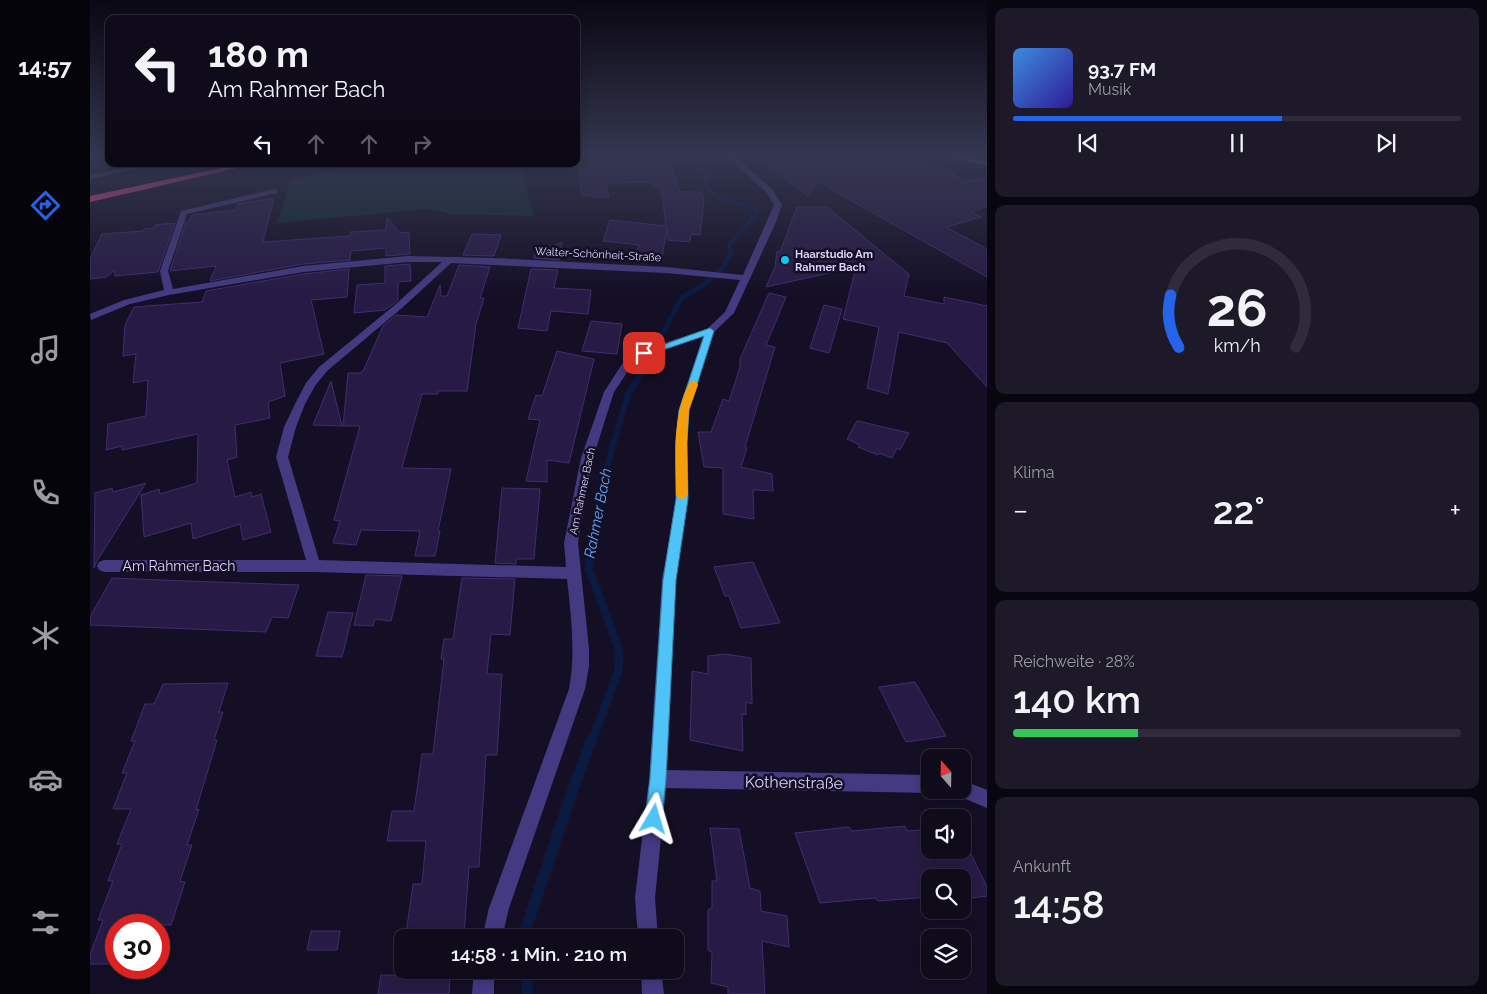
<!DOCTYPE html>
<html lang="de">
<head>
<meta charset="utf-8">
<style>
	:root { --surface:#0f0b1b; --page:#1d1928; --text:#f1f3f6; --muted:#9b9ba3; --line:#2f2b3a; --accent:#2563eb }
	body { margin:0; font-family:Raleway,sans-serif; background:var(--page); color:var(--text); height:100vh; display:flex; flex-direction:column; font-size:19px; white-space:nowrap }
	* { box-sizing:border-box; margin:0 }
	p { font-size:16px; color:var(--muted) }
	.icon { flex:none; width:28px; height:28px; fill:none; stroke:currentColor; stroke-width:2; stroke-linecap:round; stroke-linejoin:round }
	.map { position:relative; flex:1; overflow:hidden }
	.details { display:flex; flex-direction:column; gap:8px; padding:8px; background:#08060f; width:500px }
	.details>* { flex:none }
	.banner { position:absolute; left:15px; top:15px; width:475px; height:152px; border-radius:10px; box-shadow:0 2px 12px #0003,0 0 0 1px var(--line); background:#0f0b1b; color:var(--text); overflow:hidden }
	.needle { width:32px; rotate:340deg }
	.fabs { position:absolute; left:831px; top:749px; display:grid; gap:10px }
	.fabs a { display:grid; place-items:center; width:50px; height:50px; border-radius:10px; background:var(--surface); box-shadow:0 2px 12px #0003,0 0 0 1px var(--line); font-size:25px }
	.speed { position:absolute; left:15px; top:914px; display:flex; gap:10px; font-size:25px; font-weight:700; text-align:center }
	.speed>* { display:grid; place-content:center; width:65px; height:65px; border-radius:50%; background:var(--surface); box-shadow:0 2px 12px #0003,0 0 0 1px var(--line); line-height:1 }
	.speed .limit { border:8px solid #d22; background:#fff; color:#111 }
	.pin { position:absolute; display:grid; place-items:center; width:42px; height:42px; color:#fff; margin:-21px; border-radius:10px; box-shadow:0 2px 8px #0006 }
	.me { position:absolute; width:55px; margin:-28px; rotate:7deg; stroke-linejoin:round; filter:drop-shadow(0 0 4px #0008) }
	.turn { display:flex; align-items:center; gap:18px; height:105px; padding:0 20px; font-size:22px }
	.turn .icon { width:65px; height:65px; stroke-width:2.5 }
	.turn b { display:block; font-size:35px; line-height:42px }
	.lanes { display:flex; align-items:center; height:48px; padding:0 20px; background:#0003; justify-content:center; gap:25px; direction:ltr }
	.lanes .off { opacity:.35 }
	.big { font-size:38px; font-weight:600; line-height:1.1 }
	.details .card { flex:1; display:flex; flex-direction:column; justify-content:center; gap:8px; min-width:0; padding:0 18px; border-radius:10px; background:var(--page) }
	.details .dial { align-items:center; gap:0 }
	.dial svg { height:130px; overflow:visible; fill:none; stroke:var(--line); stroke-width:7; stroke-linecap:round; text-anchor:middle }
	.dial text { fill:var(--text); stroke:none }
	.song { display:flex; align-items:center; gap:15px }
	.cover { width:60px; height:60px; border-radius:8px; background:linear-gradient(135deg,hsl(210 70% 55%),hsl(250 70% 35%)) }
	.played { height:5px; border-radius:2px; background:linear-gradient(90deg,var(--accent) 60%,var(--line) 60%) }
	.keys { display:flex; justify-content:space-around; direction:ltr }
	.heat { display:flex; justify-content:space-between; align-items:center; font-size:28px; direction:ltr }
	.charge { height:8px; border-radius:4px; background:linear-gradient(90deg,#34c759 28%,var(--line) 0) }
	.trip { position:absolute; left:304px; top:929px; width:290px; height:50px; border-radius:10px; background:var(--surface); box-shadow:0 2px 12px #0003,0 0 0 1px var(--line); font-weight:600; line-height:50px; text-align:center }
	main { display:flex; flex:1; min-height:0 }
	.tabs { display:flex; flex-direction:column; width:90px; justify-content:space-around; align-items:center; background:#06040b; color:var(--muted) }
	.tabs .icon { width:35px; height:35px }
	.tabs .selected { color:var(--accent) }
	.tabs b { font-size:22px; color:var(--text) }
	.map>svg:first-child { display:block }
	.green { fill:#122c2e }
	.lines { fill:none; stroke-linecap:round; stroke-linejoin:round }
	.stream-far4 { stroke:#0b1a41; stroke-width:4 }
	.stream-far3 { stroke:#0b1a41; stroke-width:5 }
	.stream-far2 { stroke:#0b1a41; stroke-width:6 }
	.stream-far1 { stroke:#0b1a41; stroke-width:8 }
	.stream { stroke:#0b1a41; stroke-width:11 }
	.building { fill:#271b45; stroke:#402d70 }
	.minor { fill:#433a82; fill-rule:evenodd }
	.secondary { fill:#7b6bfd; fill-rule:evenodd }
	.motorway { fill:#fc4f94; fill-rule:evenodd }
	.route { fill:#4fc3f7; stroke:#337fa1 }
	.slow { fill:#f59e0b }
	.poi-dot { fill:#04cbf9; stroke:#140f24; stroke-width:2 }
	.labels { text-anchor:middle; stroke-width:5; stroke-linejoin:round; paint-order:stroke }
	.far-street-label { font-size:11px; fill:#dbd2fe; stroke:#140f24 }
	.far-poi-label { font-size:11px; font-weight:bold; fill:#dbd2fe; stroke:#140f24; text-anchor:start }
	.street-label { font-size:14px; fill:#dbd2fe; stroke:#140f24 }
	.water-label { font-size:15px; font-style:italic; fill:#62a8fc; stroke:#140f24 }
	.near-street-label { font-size:16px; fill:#dbd2fe; stroke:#140f24 }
</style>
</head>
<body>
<main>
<nav class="tabs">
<b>14:57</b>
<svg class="icon selected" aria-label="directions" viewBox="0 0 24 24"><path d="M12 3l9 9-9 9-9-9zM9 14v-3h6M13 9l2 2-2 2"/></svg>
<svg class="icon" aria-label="music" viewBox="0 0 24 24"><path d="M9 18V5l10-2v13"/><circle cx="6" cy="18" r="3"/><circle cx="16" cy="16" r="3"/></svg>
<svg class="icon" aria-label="phone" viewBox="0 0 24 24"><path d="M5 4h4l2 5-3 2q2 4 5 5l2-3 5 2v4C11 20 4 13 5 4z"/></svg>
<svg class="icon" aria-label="climate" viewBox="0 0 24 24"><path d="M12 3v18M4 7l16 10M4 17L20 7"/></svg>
<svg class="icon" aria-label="car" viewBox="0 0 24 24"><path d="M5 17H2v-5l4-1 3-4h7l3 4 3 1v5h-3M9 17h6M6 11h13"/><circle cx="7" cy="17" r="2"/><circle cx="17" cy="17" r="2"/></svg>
<svg class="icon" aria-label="filters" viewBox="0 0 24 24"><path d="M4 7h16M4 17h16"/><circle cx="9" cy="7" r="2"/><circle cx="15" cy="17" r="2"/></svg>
</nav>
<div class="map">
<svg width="897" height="994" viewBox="0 0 897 994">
	<rect width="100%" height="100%" fill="#140f24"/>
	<path class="green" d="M273,164H429L444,216L361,214L338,209L187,223L201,179Z"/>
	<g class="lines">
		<path class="stream-far4" d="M612,154C615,164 613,176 617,185C624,204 654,201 668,212L639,244L641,254"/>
		<path class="stream-far3" d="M548,380L592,297L614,285L633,267L641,253"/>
		<path class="stream-far2" d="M502,540L511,487L538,394L548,379"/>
		<path class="stream-far1" d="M502,741L528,672L530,652L498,566L503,538"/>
		<g class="stream">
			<path d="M433,938L483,789L502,739"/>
			<path d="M435,970L438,994"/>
		</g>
	</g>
	<g class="building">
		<path d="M506,154V156H511L513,164L558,163L555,154H577L590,192H612L614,201L610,235L601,234L600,242L578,240L577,229L572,257L546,254L549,245L513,241L520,220L576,226L571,187H564L563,182L516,183L519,197H503L499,195L492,196L486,155Z"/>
		<path d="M663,154H688L703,163L800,154L813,161L826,159L845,168L852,167L875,181L897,179V206L882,212L891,217L856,227L897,249V277L728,182L718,196Z"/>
		<path d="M184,198L173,242L260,236V232L296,230L297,217L310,233L319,232L320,254L296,256V248L261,251L260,260L213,264L120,281L126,266L80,271L96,222H99L102,215L146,210L148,204Z"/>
		<path d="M707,207H737L819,274L814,296L854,304V297L897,306V387L857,343L809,332L798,394L777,388L789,327L753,319L766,267L676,287L685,267L687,251L690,252Z"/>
		<path d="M85,223L68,272L25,276V270L16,277L0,279V259L12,234L53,231L54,229L64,228L65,225Z"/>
		<path d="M382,234L411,235L404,256L373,255Z"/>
		<path d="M472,242L469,260L444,258L445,254Z"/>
		<path d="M320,264L321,281L308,282V300L305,303L295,310L264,313L267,285L295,283V266Z"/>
		<path d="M369,265L400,267L390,298H394L386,324L377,391H348V394H332L312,468L361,469L348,531H350L345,556H325L330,531L271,530L266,545L243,543L250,521L244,520L270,426H253L258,373H270L273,371L293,326L306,315L337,317L350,285L351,296H357Z"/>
		<path d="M259,269L257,297L221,300L234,354L190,363L195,396L178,402L180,418L145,425L147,457L137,460L145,497L161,492L162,497L171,494L181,532L153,540L150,524L103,539L101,523L54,537L51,495L69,489L70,494L107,483L108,434L32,450V446L16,450L18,424L56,416L58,380L43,383L46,354L33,356L35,325L44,307L112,302L116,291L213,274Z"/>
		<path d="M441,269L468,270L464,288L501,290L498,314L461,311L457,331L428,328Z"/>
		<path d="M679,293L696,297L676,345L685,347L655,447L657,448L651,467L682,474L683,491L663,490L664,519L633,514V468L614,467L608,432H621L633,399L639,401L650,367V359Z"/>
		<path d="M734,305L752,309L739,353L720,348Z"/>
		<path d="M501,321L532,324L527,354L492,351Z"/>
		<path d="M467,351L504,359L479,463L457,460V482L436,481L450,420L438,419L446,395L452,396Z"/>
		<path d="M241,381L252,426L223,425Z"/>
		<path d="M767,421H768L819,433L810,450L807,448L802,458L789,453L788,455L768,447L770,445L757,439Z"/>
		<path d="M56,483L7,561L4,568L5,493L22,488L23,492Z"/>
		<path d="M412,488L450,489L444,559H426V564L405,563Z"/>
		<path d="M663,562L690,623L651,628L639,596H635L624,567Z"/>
		<path d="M276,575L312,576L301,621L285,619L283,626L264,625Z"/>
		<path d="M22,578L97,581L209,585L198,618L182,617L176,632L0,625V617Z"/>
		<path d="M372,578L425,579L420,635L401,634L397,674H412L407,755H396L389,867H379L374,934H316L323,884H332L336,841H297L302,811H324L332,754H343L354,659H351L354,639H363Z"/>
		<path d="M238,612L263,613L252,657L226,656Z"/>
		<path d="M635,654L661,658L662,704L656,702V715L652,714L653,751L600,740L602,671L618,674V656Z"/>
		<path d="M825,682L856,736L816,742L789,687Z"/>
		<path d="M138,683L129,712H133L124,740H127L106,810L109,809L97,845H102L90,881L95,882L81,925H26V964H0V955L13,920H8L23,881H18L32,844H27L41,809H23L37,773H32L45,741H41L55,704H64L73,684Z"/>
		<path d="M815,826L817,831L840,829V850H872V835L897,887V896L872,899V878H840V897L788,901L785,898L730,903L705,833L759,827L762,831Z"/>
		<path d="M620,828L649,829L660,888L670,891L671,911L697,916L699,947L672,941L675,994H638V987L621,983L622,952L618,950V910L622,908V881H627Z"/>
		<path d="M221,931H250L247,950H217Z"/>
		<path d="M291,975L360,976L359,994H288Z"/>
	</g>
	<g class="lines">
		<g class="minor">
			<path d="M635,154H642L683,190L692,205L686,222L644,313L624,332L599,410L597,443L598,499L586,580L577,770L840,775V790H846L840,793L576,788L565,898L568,938H548L545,898L559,779L572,580L586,499L585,443L589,410L613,336L558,355L542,365L524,392L503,458L488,543L499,649V666L495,689L419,908L412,938H392L399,908L479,689C486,652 481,616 477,579L224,572H14L9,570L7,566L9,562L14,560H216L186,457L194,427L205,404L216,383L229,367L306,304L352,262H318L213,272L79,295L40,304L1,320L0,314L34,300L74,290L70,271L91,211L184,189H187V193L97,214L78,271L83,289L213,266L318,256L404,258L576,267L653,275L684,205L677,193ZM361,263L576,273L650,280L635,312L617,329L550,351L534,361L514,392L491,458L474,543L476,567L229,560L198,457L206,427L215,404L225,386L237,371L312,308Z"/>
			<path d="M54,164H66L0,179V175Z"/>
			<path d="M872,780L897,790V808L866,795L864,790H872Z"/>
			<path d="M384,970H404V994H382Z"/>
			<path d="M551,970H571L574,994H552Z"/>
		</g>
		<path class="secondary" d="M844,154H858L897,161V165Z"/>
		<path class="motorway" d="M150,164H164L0,202V196Z"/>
	</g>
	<linearGradient id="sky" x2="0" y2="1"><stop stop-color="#0b0814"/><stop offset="0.53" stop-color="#343750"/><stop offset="1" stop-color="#343750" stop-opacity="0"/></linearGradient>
	<rect width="897" height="293" fill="url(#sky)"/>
	<path class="route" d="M620,328L624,331L599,410L597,443L598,499L586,580L576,779L572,819L569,825L564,827L558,825L555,819L560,779L573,580L586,499V443L589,410L614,336L558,355H551L550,353Z"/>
	<path class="slow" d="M600,382H607L608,385L599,410L597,443L598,495L592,500L586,495C586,458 581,416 600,382Z"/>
	<circle class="poi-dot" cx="695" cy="260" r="5"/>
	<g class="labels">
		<g class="far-street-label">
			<text transform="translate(508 254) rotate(3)" y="4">Walter-Schönheit-Straße</text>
			<text transform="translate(492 491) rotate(-78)" y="4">Am Rahmer Bach</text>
		</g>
		<g class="far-poi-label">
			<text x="705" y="258">Haarstudio Am<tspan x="705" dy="13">Rahmer Bach</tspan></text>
		</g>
		<g class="street-label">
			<text x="89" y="571">Am Rahmer Bach</text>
		</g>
		<g class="water-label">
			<text transform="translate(508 513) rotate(-79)" y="5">Rahmer Bach</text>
		</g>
		<g class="near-street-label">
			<text transform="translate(704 782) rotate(1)" y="6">Kothenstraße</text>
		</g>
	</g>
</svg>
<div class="fabs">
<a><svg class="needle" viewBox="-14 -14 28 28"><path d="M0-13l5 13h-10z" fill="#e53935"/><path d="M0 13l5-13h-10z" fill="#9b9ba3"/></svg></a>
<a><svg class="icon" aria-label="sound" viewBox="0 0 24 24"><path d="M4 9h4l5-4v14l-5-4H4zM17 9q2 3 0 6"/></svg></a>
<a><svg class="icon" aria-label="search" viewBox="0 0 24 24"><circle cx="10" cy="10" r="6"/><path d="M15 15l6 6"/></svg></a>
<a><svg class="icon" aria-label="layers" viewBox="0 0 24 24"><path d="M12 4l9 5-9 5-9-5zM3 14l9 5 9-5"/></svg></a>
</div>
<div class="speed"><div class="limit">30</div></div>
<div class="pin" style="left:554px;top:353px;background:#d93025"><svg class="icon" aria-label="arrive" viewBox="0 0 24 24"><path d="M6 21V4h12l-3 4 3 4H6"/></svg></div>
<svg class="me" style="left:564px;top:819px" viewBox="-20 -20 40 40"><path d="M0-17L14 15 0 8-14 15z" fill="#4fc3f7" stroke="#fff" stroke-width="4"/></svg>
<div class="trip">14:58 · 1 Min. · 210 m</div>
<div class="banner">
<div class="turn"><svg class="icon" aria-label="left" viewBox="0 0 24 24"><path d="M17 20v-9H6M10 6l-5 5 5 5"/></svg><div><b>180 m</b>Am Rahmer Bach</div></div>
<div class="lanes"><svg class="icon" aria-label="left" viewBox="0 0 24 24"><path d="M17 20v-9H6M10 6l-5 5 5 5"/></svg><svg class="icon off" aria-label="ahead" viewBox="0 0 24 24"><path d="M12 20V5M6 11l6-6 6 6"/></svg><svg class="icon off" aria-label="ahead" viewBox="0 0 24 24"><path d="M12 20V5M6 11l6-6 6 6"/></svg><svg class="icon off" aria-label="right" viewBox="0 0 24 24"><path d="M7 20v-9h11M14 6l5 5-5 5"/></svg></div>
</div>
</div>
<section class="details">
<div class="card">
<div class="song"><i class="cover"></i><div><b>93.7 FM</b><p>Musik</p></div></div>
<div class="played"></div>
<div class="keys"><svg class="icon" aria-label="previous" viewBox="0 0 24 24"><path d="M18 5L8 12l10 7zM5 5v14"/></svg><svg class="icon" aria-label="pause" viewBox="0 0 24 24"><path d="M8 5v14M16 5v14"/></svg><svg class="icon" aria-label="next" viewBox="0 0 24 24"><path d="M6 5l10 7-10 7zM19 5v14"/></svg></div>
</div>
<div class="card dial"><svg viewBox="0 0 100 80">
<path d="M14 69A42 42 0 1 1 86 69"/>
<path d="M14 69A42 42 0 0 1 9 37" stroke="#2563eb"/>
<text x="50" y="56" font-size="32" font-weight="700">26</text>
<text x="50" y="72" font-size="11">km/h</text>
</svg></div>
<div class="card"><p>Klima</p>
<div class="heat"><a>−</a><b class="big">22°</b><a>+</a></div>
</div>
<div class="card"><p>Reichweite · 28%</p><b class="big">140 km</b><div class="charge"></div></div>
<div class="card"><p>Ankunft</p><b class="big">14:58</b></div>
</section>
</main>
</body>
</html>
